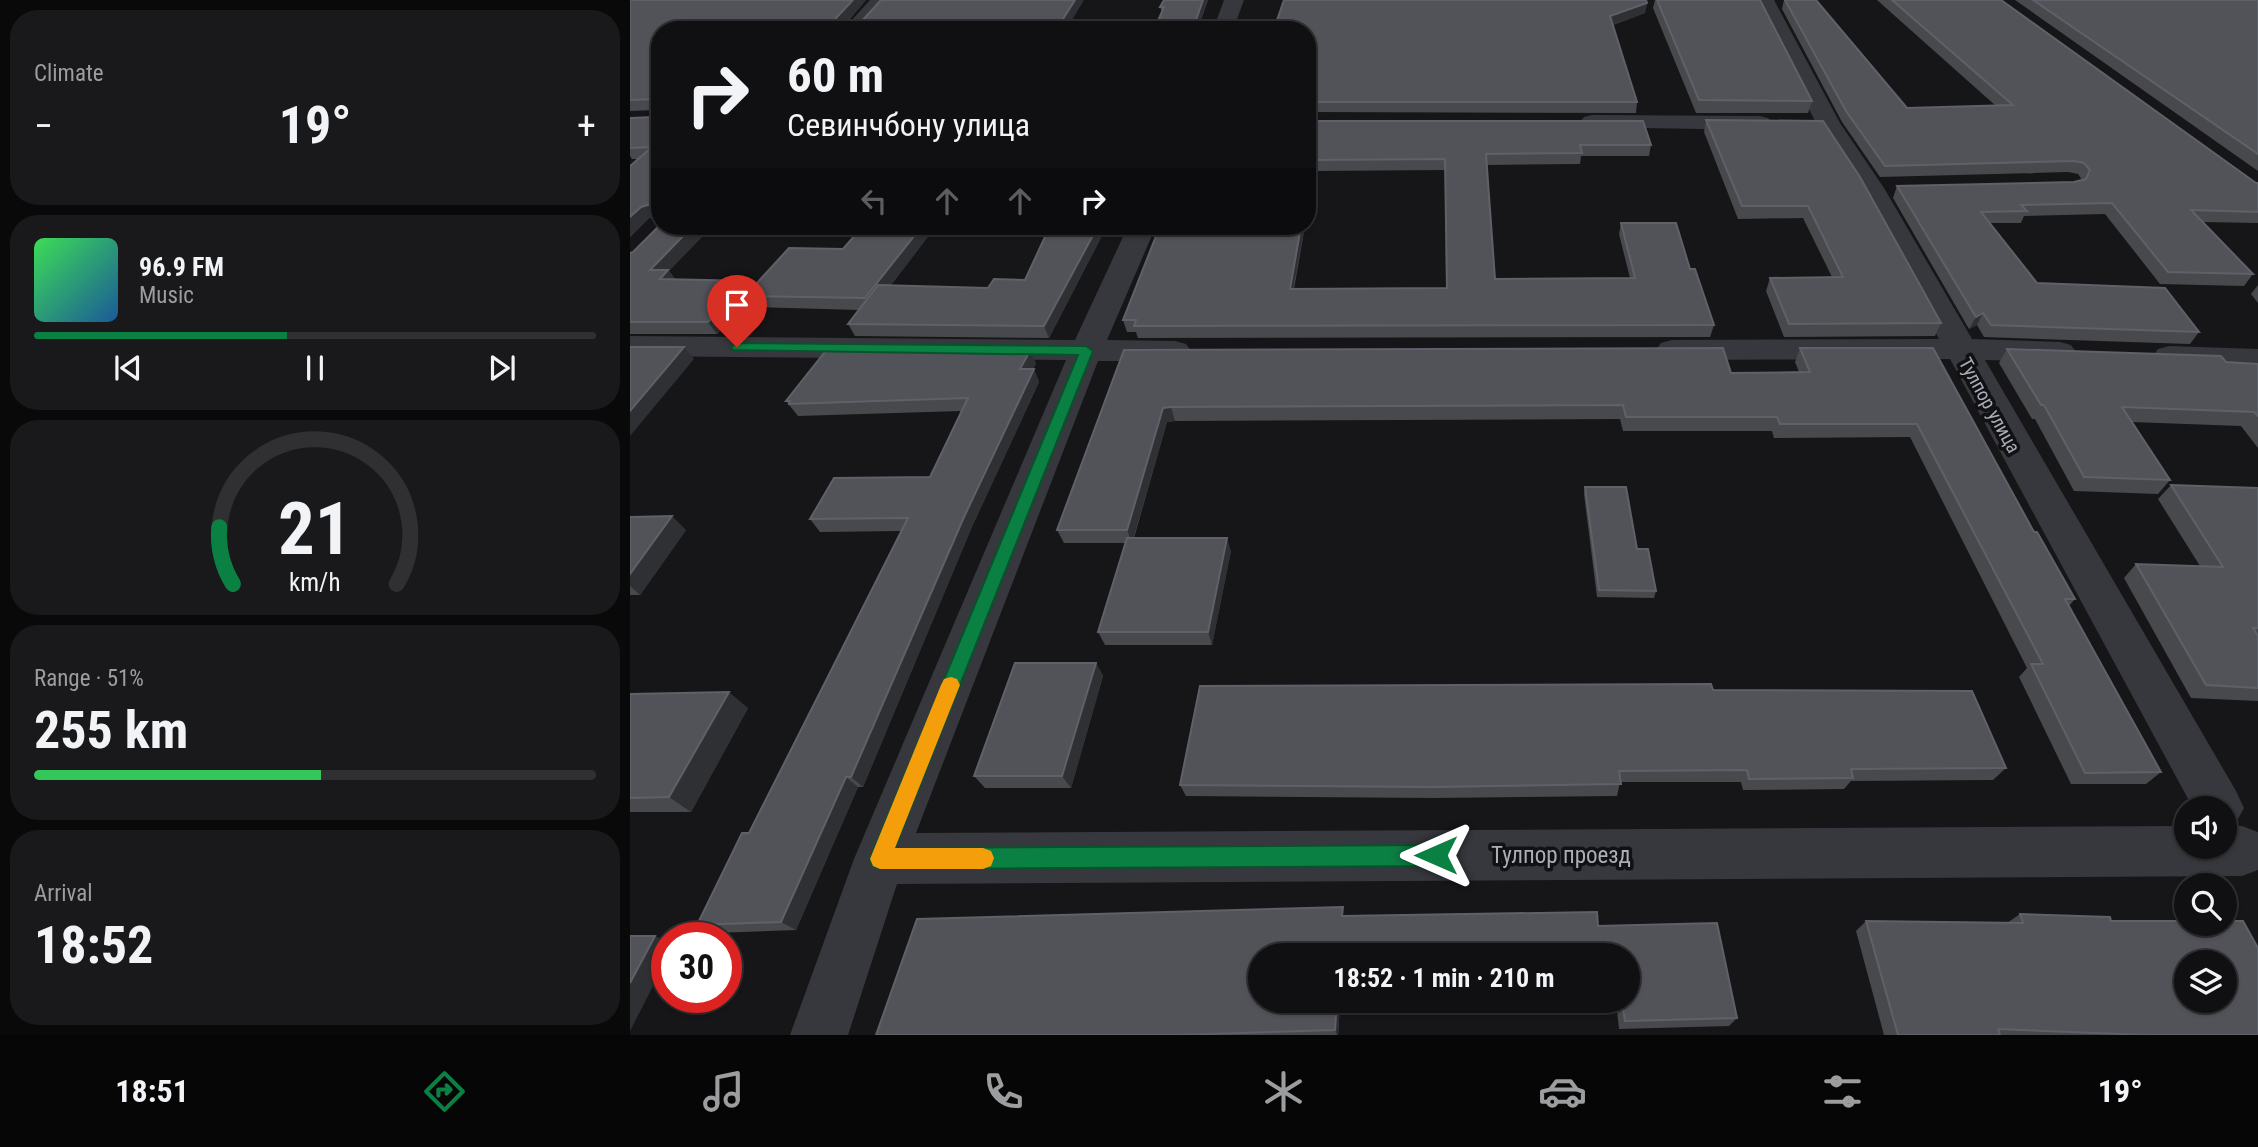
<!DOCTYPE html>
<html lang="en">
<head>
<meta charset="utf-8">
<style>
	:root { --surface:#101012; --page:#19191b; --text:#f1f3f6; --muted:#9c9d9f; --line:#303032; --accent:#0b8043 }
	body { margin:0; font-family:"Roboto Condensed",sans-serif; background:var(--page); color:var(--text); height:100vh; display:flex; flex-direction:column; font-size:26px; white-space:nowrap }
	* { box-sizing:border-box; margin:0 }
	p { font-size:23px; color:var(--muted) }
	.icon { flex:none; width:38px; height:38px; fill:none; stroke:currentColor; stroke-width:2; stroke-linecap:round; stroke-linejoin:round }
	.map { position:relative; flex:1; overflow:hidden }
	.side { display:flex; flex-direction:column; gap:10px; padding:10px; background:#09090a; width:630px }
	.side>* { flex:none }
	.top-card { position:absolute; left:21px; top:21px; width:665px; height:214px; border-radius:28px; box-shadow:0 2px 5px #0004,0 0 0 2px var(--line); background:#101012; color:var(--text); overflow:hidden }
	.tools { position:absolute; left:1544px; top:796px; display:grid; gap:14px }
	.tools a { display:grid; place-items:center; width:63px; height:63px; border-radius:50%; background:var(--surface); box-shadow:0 2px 5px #0004,0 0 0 2px var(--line); font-size:35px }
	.speed { position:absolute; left:21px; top:922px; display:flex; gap:14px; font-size:35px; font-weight:700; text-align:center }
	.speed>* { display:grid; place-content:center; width:91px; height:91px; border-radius:50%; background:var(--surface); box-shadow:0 2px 5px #0004,0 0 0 2px var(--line); line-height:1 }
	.speed .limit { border:10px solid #d22; background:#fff; color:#111 }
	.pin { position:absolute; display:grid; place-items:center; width:60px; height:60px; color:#fff; margin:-72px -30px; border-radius:50% 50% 50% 0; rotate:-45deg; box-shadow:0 0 7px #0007 }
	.pin .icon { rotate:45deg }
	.me { position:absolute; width:77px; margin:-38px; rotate:270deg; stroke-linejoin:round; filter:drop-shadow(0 0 5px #0008) }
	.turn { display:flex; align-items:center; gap:24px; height:147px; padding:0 21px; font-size:32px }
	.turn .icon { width:91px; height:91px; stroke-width:2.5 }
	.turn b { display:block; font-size:49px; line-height:60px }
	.lanes { display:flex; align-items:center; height:66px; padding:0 21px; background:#0003; justify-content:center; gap:35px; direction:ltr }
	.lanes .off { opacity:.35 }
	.big { font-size:52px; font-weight:700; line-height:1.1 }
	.side .tile { flex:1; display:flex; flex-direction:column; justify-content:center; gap:10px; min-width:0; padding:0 24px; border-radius:28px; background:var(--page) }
	.side .dial { align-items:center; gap:0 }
	.dial svg { height:182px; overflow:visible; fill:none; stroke:var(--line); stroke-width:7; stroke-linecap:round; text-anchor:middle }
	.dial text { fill:var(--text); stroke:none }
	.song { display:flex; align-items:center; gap:21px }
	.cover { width:84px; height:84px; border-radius:10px; background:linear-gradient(135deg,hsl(130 70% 55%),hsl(210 70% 35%)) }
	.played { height:7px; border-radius:4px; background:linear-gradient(90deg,var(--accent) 45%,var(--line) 45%) }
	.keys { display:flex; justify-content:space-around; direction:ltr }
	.heat { display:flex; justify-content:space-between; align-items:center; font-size:38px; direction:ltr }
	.charge { height:10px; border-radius:5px; background:linear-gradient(90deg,#34c759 51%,var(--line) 0) }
	.trip { position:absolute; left:618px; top:943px; width:392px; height:70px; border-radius:35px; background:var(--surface); box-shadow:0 2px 5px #0004,0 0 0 2px var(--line); font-weight:700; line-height:70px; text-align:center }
	.tabs { display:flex; height:112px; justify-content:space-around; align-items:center; background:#060607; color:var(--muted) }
	.tabs .icon { width:49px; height:49px }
	.tabs .on { color:var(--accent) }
	.tabs b { font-size:32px; color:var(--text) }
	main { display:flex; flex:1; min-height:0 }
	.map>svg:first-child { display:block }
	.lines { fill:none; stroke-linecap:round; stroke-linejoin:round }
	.street { fill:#37383d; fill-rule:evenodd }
	.wall { fill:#47494d }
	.shaded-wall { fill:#2f3033 }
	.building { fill:#525359; stroke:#5f6168; stroke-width:2; fill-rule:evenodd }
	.route { fill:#0b8043; stroke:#07532c; stroke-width:2 }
	.slow { fill:#f59e0b }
	.labels { text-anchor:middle; stroke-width:7; stroke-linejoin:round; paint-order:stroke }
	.street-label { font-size:19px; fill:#a8adb8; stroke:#111113 }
	.near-street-label { font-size:23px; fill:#a8adb8; stroke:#111113 }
</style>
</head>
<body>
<main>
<section class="side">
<div class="tile"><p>Climate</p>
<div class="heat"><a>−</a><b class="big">19°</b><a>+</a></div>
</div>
<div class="tile">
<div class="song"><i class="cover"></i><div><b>96.9 FM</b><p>Music</p></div></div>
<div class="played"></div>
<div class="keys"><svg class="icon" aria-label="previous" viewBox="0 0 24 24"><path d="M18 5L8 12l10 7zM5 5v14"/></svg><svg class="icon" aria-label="pause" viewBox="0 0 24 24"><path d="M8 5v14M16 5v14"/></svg><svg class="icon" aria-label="next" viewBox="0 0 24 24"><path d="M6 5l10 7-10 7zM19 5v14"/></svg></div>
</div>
<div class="tile dial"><svg viewBox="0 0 100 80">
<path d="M14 69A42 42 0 1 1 86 69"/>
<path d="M14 69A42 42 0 0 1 8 44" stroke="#0b8043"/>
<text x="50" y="56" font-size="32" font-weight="700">21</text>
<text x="50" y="72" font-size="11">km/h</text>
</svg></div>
<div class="tile"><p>Range · 51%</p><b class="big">255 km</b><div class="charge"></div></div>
<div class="tile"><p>Arrival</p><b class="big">18:52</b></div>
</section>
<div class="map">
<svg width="1628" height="1035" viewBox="0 0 1628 1035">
	<rect width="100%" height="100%" fill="#161618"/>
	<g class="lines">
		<g class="street">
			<path d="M240,0H261L234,30H213Z"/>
			<path d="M594,0H614L603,30H583Z"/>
			<path d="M1124,0H1144L1210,123L1254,188L1342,339L1430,342L1441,345L1446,352L1441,359L1430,362L1355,360L1606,791L1614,808L1604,826H1612L1628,832V870L1612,876L267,884L218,1035H160L224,859L436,360L0,356V336L445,340L498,226H526L477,340L545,341L556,344L561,351L556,358L545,361H468L286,833L1556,826V847H1594V808H1563L1320,359L1042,360L1031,357L1026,350L1031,343L1042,340L1309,339L1228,188L1186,123Z"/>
			<path d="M962,115L1130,116L1138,118L1142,123L1138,128L1130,130L954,127L950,122L954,117Z"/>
			<path d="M1539,346L1628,349V369L1539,366L1528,363L1523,356L1528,349Z"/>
		</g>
	</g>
	<g class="wall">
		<path d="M0,0H236L217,22L436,30H30V219L27,216L19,218L0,237V166L9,159H2L0,156V118L25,117V110L0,111Z"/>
		<path d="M534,0H578L570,23H646L1017,3L1015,13L983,25L1007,102L1006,113L677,112V30H524L532,12L530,7Z"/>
		<path d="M1025,0H1130L1182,101L1178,113H1066L1023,8Z"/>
		<path d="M1154,0H1186L1277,108L1366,106L1247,0H1371L1626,183H1628V223L1573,222L1623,274L1614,286L1530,284L1475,214L1394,216L1391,223H1360L1407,283L1569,332L1560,344L1354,337L1347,325L1339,329L1263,198L1267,186L1444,182L1452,180L1448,174L1438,172L1250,177L1212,122L1152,9Z"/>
		<path d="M1385,0H1628V171Z"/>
		<path d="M1076,120L1193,121L1311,323L1305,336L1154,337L1136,291L1140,278L1202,277L1173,218L1108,219L1074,132Z"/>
		<path d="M677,121L1021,145L1019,156H951L950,164L857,165L865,279L1000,278L989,234L991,223L1060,269L1084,325L1080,337L508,338L506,332H497L493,320L530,226H675L664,289L816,288L815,170L684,171Z"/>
		<path d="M233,226H306L261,285L358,288L395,280L420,226H477L419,338L225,336L218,324L229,310L123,307L119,300L87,334H0V253L39,271L45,279L118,281L123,287L213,249Z"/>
		<path d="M1628,285V303L1621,294Z"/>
		<path d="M1170,348H1303L1404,532L1445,599L1439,606L1531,772L1516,784H1441L1389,677L1397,668L1280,437L1144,438L1142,431H993L990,419L545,421L537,422L504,538L601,551L582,645H475L468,632L495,543H434L427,530L494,350L1101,373L1169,372L1165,362Z"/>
		<path d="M1377,349L1628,364V448L1611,426L1502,422L1540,480L1528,494L1444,491L1405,419H1402L1369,363Z"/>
		<path d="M406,363L403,369H404L409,382L341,529L233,787H228L166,930L83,933L67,925L119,833L272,531L190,532L180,519L300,477L331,411L168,416L156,401Z"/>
		<path d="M1541,485L1628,488V701L1561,698L1494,578L1506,564L1570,566L1528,499Z"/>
		<path d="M955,487L1026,591L1024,598L967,597L954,494Z"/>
		<path d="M0,517L56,530L10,595H0Z"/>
		<path d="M466,663L473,676L441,788H355L344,776Z"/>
		<path d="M1083,690L1376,768L1363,780L1221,781L1214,789L1113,790L1111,782H990L987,796L803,798L556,796L550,785Z"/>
		<path d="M0,694L118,708L61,812H0Z"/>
		<path d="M1390,914L1481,921L1628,1035H1254L1226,931L1236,921L1377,923Z"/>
		<path d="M715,916L968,926L1107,1018L1099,1026L989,1029L986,1001H998V956L630,1001H832L710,1005L708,1035H246Z"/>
	</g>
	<g class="shaded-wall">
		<path d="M223,0H236L211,28L206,22V18Z"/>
		<path d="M445,0H454L436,30H426Z"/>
		<path d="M573,0H578L568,30L565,23Z"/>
		<path d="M1017,3L1015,13L979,26L980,16Z"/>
		<path d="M683,160L684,171L677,211V191Z"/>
		<path d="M21,204L27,216L19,218L0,237V217L11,207Z"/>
		<path d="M63,226H83L39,271L47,282L39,290L20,270Z"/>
		<path d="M292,226H306L242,310L235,298Z"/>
		<path d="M468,226H477L419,338L414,326Z"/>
		<path d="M671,226H675L661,300L660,289Z"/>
		<path d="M118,281L126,292L115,296L119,300L87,334L78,322Z"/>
		<path d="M1353,313L1347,325L1339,329L1346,317Z"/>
		<path d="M54,347L64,359L0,436V411Z"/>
		<path d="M400,351L406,363L396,382L390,369Z"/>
		<path d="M404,369L409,382L341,529L233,787L221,777L334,517Z"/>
		<path d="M541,407L545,421L537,422L502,543L497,530L533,408Z"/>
		<path d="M42,516L56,530L10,595L0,586V574Z"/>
		<path d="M597,538L601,551L582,645L578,632Z"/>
		<path d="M466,663L473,676L441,788L432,776Z"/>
		<path d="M99,692L118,708L61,812L39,797Z"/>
		<path d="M216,777L228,787L166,930L151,922Z"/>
		<path d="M25,936L37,941V959L0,1031V983Z"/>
		<path d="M707,1001H709L710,1005L708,1035H707L705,1030Z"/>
	</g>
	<g class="building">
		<path d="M0,0H223L206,18V22H231L251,0H445L426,30H30V212H24L21,204L11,207L0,217V166L22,147L0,148V118L25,117V99L0,100Z"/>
		<path d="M534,0H573L565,23H646L654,0H1016L1017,3L980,16L1007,102H677V30H524L534,7H530Z"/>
		<path d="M1027,0H1130L1182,101L1069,100Z"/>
		<path d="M1155,0H1186L1277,108L1383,105L1262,0H1371L1626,183H1628V212L1561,210L1623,274L1538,272L1482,203L1391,205L1397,211L1351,212L1407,283L1535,288L1569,332L1361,325L1353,313L1346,317L1267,186L1444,182L1456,179L1460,170L1454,163L1444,161L1255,166L1216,111Z"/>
		<path d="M1403,0H1628V154Z"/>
		<path d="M1076,120L1193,121L1230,177L1311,323L1159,324L1140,278L1213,277L1178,206H1112Z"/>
		<path d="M677,121H1013L1021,145H950L952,153L856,154L865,279L1005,278L991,223H1046L1060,269H1065L1084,325L504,326L506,320H493L530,226H671L660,289L817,288L815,159L683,160L677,191Z"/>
		<path d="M30,225L63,226L20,270H38L30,279L118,281L78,322H0V253L3,252Z"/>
		<path d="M233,226H292L235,298L115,296L159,248L213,249Z"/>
		<path d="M420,226H468L414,326L218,324L248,285L358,288L364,279L395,280Z"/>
		<path d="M0,347H54L0,411Z"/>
		<path d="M198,348L400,351L390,369H404L334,517L221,777H216L151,922L67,925L112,833H119L278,518L180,519L204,478L300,477L338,398L159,404L160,401H156Z"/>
		<path d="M1093,348L1101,373L1180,372L1170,348H1303L1404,532H1407L1445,599H1435L1531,772L1455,773L1401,664H1413L1287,424H1150L1147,417H996L993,405L541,407L533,408L497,530H427L494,350Z"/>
		<path d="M1377,349L1591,356L1596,362L1628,364V416L1624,412L1492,407L1540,480L1454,477L1414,405H1411Z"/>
		<path d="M1541,485L1628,488V628H1623L1628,636V688L1576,685L1506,564L1593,567Z"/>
		<path d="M955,487H996L1007,549H1018L1026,591L969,590Z"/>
		<path d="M42,516L0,574V517Z"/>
		<path d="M497,538H597L578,632H468Z"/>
		<path d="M385,663H466L432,776H344Z"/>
		<path d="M1081,684L1083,690L1342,691L1376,768L1221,769L1223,778L1119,779L1117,770L989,771L991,784L803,787L550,785L570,686Z"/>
		<path d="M99,692L39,797L0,798V694Z"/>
		<path d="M713,907L712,916L967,912L968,926L1087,923L1107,1018L995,1021L992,1001H998V956H630V1001H707L705,1030L549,1035H246L287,919Z"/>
		<path d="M1390,914L1480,917L1481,921H1556V924H1594V921H1613L1628,948V1035H1516L1368,1029L1370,1035H1268L1236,921L1393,923ZM1556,962H1594V1001H1556Z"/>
		<path d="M0,936H25L0,983Z"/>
	</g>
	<path class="route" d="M107,343L456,346L463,351L265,848L806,845L814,848L817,855L814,863L806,866L250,869L243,866L240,859L448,355L103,350L101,347Z"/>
	<path class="slow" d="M321,677L327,679L330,685L265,848H353L361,851L364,858L361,866L353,869H250L243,866L240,859L311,685L314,679Z"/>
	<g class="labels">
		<g class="street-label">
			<text transform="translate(1360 405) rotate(61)" y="7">Тулпор улица</text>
		</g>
		<g class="near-street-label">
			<text x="931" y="863">Тулпор проезд</text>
		</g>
	</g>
</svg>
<div class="tools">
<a><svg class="icon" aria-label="sound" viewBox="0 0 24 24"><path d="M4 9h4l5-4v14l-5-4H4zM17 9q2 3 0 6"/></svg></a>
<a><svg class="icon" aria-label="search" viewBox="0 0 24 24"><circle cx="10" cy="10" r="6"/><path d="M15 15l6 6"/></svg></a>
<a><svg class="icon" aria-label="layers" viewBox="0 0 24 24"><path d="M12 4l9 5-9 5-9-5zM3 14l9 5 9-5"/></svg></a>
</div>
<div class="speed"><div class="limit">30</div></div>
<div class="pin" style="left:107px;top:347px;background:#d93025"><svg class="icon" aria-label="arrive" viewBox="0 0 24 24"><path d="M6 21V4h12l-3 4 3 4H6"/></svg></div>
<svg class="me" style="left:806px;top:855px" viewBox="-20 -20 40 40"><path d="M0-17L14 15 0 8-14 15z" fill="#0b8043" stroke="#fff" stroke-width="4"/></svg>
<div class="trip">18:52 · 1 min · 210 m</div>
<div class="top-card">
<div class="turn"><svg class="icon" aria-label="right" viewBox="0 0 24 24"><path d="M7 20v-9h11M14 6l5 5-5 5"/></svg><div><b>60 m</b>Севинчбону улица</div></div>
<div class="lanes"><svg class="icon off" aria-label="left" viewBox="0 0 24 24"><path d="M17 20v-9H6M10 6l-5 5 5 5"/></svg><svg class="icon off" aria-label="ahead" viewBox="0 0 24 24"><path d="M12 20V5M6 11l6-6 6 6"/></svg><svg class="icon off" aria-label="ahead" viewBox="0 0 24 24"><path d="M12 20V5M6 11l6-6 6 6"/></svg><svg class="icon" aria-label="right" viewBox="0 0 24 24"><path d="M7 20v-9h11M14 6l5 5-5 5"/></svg></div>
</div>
</div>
</main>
<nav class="tabs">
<b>18:51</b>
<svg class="icon on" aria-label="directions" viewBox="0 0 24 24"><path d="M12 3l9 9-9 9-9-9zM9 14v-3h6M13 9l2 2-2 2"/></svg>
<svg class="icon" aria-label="music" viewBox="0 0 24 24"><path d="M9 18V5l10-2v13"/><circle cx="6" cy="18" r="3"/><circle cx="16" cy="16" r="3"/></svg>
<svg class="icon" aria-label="phone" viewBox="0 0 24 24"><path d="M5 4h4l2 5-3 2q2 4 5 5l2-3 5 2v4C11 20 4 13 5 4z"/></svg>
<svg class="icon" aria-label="climate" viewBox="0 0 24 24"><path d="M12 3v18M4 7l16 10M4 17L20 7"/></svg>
<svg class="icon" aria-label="car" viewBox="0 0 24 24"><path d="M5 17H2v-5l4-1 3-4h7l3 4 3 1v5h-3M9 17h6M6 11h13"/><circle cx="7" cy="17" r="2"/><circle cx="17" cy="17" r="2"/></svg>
<svg class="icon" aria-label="filters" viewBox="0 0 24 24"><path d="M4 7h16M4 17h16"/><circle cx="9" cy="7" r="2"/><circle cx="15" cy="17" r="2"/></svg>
<b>19°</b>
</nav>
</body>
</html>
